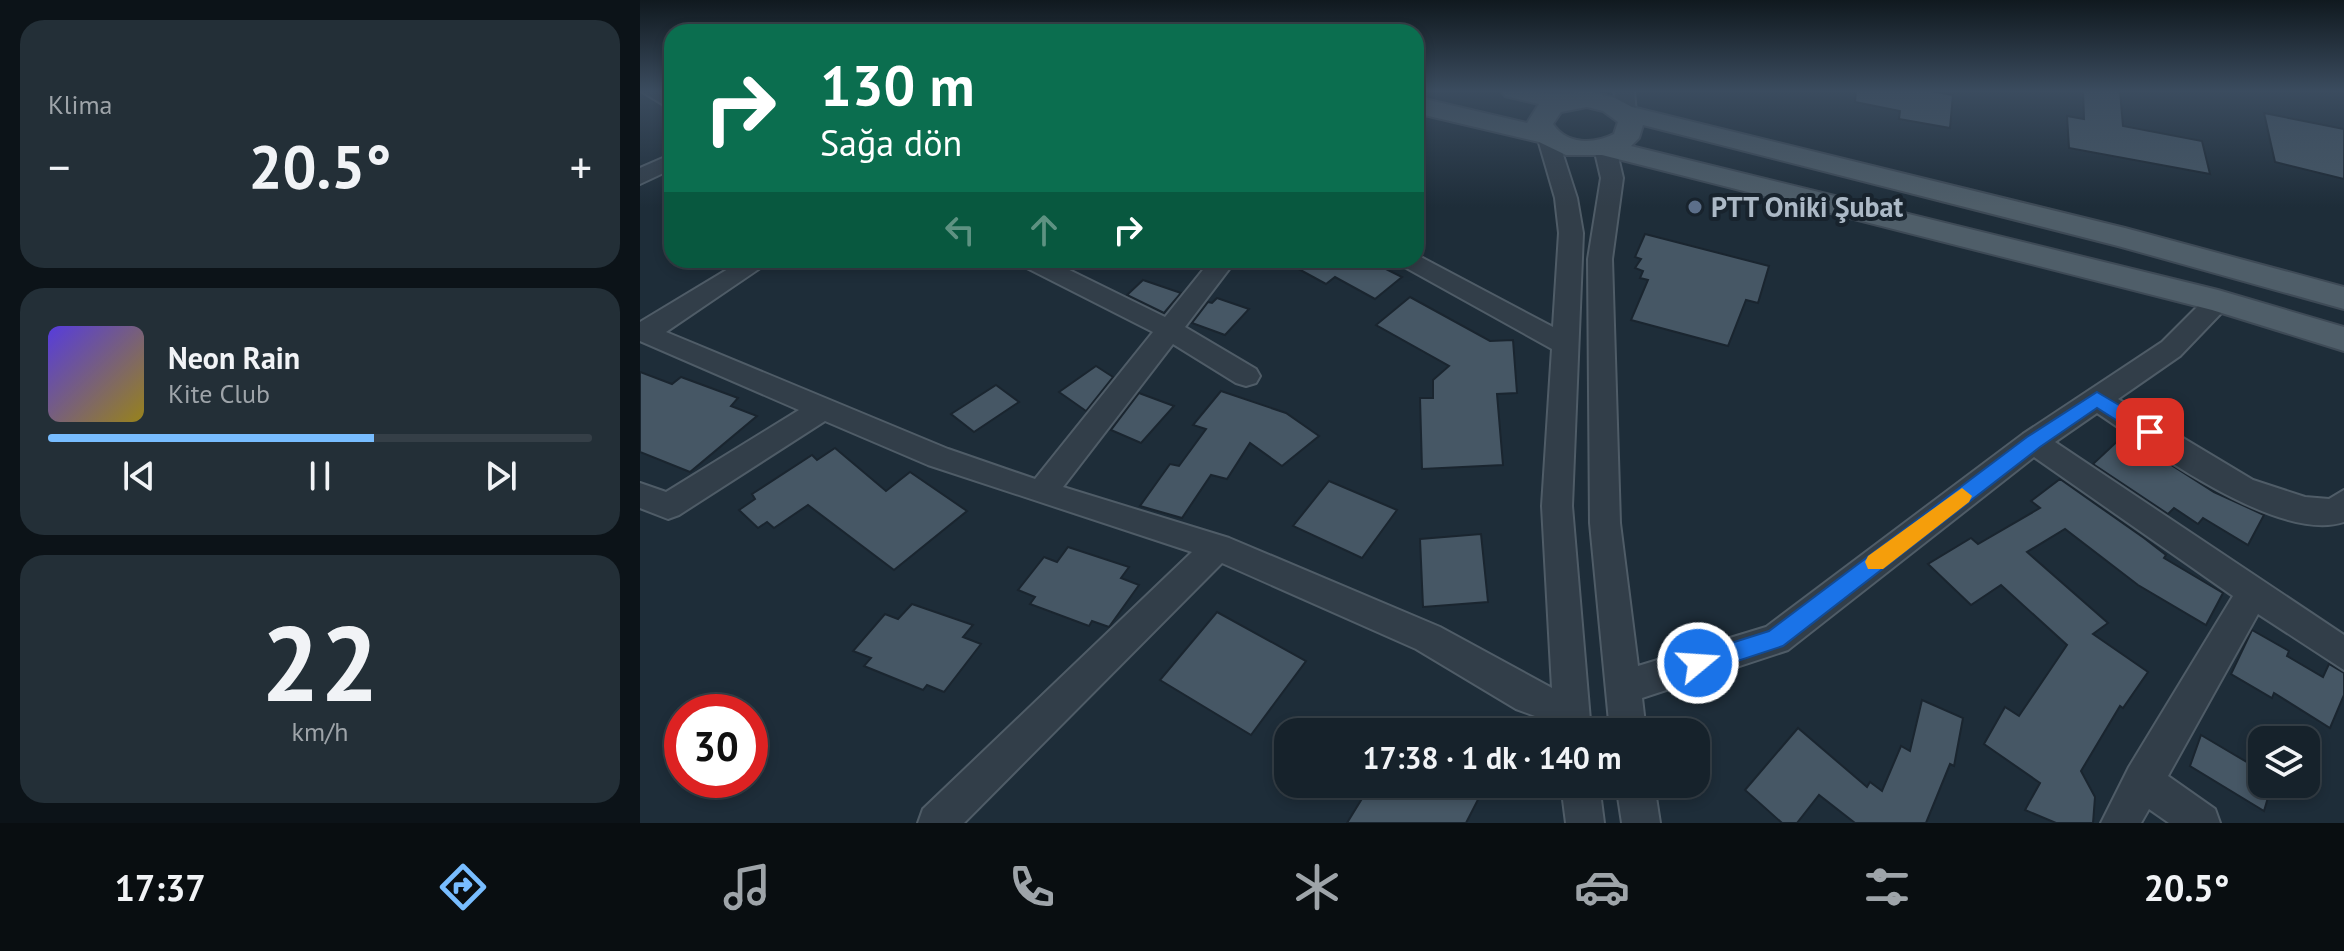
<!DOCTYPE html>
<html lang="tr">
<head>
<meta charset="utf-8">
<style>
	:root { --surface:#16222b; --page:#232f37; --text:#f1f3f6; --muted:#9ea4a9; --line:#353f47; --accent:#78bdff }
	body { margin:0; font-family:"PT Sans",sans-serif; background:var(--page); color:var(--text); height:100vh; display:flex; flex-direction:column; font-size:30px; white-space:nowrap }
	* { box-sizing:border-box; margin:0 }
	p { font-size:26px; color:var(--muted) }
	.icon { flex:none; width:44px; height:44px; fill:none; stroke:currentColor; stroke-width:2; stroke-linecap:round; stroke-linejoin:round }
	.map { position:relative; flex:1; overflow:hidden }
	.drawer { display:flex; flex-direction:column; gap:20px; padding:20px; background:#0c1318; width:640px }
	.drawer>* { flex:none }
	.banner { position:absolute; left:24px; top:24px; width:760px; height:244px; border-radius:24px; box-shadow:0 4px 12px #0003,0 0 0 2px var(--line); background:#0b6e4f; color:#fff; overflow:hidden }
	.buttons { position:absolute; left:1608px; top:726px; display:grid; gap:16px }
	.buttons a { display:grid; place-items:center; width:72px; height:72px; border-radius:16px; background:var(--surface); box-shadow:0 4px 12px #0003,0 0 0 2px var(--line); font-size:40px }
	.speed { position:absolute; left:24px; top:694px; display:flex; gap:16px; font-size:40px; font-weight:700; text-align:center }
	.speed>* { display:grid; place-content:center; width:104px; height:104px; border-radius:50%; background:var(--surface); box-shadow:0 4px 12px #0003,0 0 0 2px var(--line); line-height:1 }
	.speed .limit { border:12px solid #d22; background:#fff; color:#111 }
	.pin { position:absolute; display:grid; place-items:center; width:68px; height:68px; color:#fff; margin:-34px; border-radius:16px; box-shadow:0 4px 12px #0006 }
	.me { position:absolute; width:88px; margin:-44px; rotate:72deg; stroke-linejoin:round; filter:drop-shadow(0 0 6px #0008) }
	.turn { display:flex; align-items:center; gap:28px; height:168px; padding:0 24px; font-size:36px }
	.turn .icon { width:104px; height:104px; stroke-width:2.5 }
	.turn b { display:block; font-size:56px; line-height:68px }
	.lanes { display:flex; align-items:center; height:76px; padding:0 24px; background:#0003; justify-content:center; gap:40px; direction:ltr }
	.lanes .off { opacity:.35 }
	.big { font-size:60px; font-weight:700; line-height:1.1 }
	.drawer .tile { flex:1; display:flex; flex-direction:column; justify-content:center; gap:12px; min-width:0; padding:0 28px; border-radius:24px; background:var(--page) }
	.drawer .dial { align-items:center; gap:0 }
	.dial b { font-size:104px; line-height:1 }
	.song { display:flex; align-items:center; gap:24px }
	.cover { width:96px; height:96px; border-radius:12px; background:linear-gradient(135deg,hsl(250 70% 55%),hsl(50 70% 35%)) }
	.played { height:8px; border-radius:4px; background:linear-gradient(90deg,var(--accent) 60%,var(--line) 60%) }
	.keys { display:flex; justify-content:space-around; direction:ltr }
	.heat { display:flex; justify-content:space-between; align-items:center; font-size:44px; direction:ltr }
	.trip { position:absolute; left:634px; top:718px; width:436px; height:80px; border-radius:24px; background:var(--surface); box-shadow:0 4px 12px #0003,0 0 0 2px var(--line); font-weight:700; line-height:80px; text-align:center }
	.dock { display:flex; height:128px; justify-content:space-around; align-items:center; background:#090e11; color:var(--muted) }
	.dock .icon { width:56px; height:56px }
	.dock .current { color:var(--accent) }
	.dock b { font-size:36px; color:var(--text) }
	main { display:flex; flex:1; min-height:0 }
	.map>svg:first-child { display:block }
	.building { fill:#465765; stroke:#1a252f; stroke-width:2 }
	.lines { fill:none; stroke-linecap:round; stroke-linejoin:round }
	.minor-casing { stroke:#4f5c67; stroke-width:4 }
	.major-casing { stroke:#3e4a56; stroke-width:4 }
	.minor { fill:#323e49; fill-rule:evenodd }
	.major { fill:#4f5e69; fill-rule:evenodd }
	.route { fill:#1a73e8; stroke:#114b97; stroke-width:2 }
	.slow { fill:#f59e0b }
	.service-dot { fill:#5c6f8a; stroke:#18232d; stroke-width:3 }
	.labels { text-anchor:middle; stroke-width:8; stroke-linejoin:round; paint-order:stroke }
	.poi-label { font-size:28px; font-weight:bold; fill:#acb9c6; stroke:#18232d; text-anchor:start }
</style>
</head>
<body>
<main>
<section class="drawer">
<div class="tile"><p>Klima</p>
<div class="heat"><a>−</a><b class="big">20.5°</b><a>+</a></div>
</div>
<div class="tile">
<div class="song"><i class="cover"></i><div><b>Neon Rain</b><p>Kite Club</p></div></div>
<div class="played"></div>
<div class="keys"><svg class="icon" aria-label="previous" viewBox="0 0 24 24"><path d="M18 5L8 12l10 7zM5 5v14"/></svg><svg class="icon" aria-label="pause" viewBox="0 0 24 24"><path d="M8 5v14M16 5v14"/></svg><svg class="icon" aria-label="next" viewBox="0 0 24 24"><path d="M6 5l10 7-10 7zM19 5v14"/></svg></div>
</div>
<div class="tile dial"><b>22</b><p>km/h</p></div>
</section>
<div class="map">
<svg width="1704" height="823" viewBox="0 0 1704 823">
	<rect width="100%" height="100%" fill="#1e2d39"/>
	<g class="building">
		<path d="M1216,91H1291L1313,95L1310,128L1259,119L1260,111L1215,102Z"/>
		<path d="M1443,91H1480L1483,126L1562,141L1570,174L1429,148L1427,116L1444,119Z"/>
		<path d="M1624,113L1704,129V179L1635,162Z"/>
		<path d="M1005,234L1129,266L1118,303L1106,300L1088,346L991,320L1008,280L1000,278L1003,271L995,268L1001,259L995,257Z"/>
		<path d="M642,260H728L762,277L735,299L695,277L686,284Z"/>
		<path d="M503,280L541,293L524,313L487,295Z"/>
		<path d="M770,297L850,341L873,340L877,393L857,394L863,465L782,469L780,398H793V380L809,366L736,325Z"/>
		<path d="M577,298L609,309L585,335L552,323L568,302L572,303Z"/>
		<path d="M456,366L473,377L446,411L419,392Z"/>
		<path d="M0,372L32,384L41,377L98,398L91,406L117,416L50,472L0,452Z"/>
		<path d="M356,385L379,402L334,432L311,414Z"/>
		<path d="M581,391L646,413L679,436L642,466L610,443L587,479L571,475L542,518L500,506L530,464L539,466L566,429L553,425Z"/>
		<path d="M499,393L534,406L501,443L471,430Z"/>
		<path d="M1484,435L1574,492L1624,515L1608,545L1563,518L1558,524L1534,508L1528,514L1453,464Z"/>
		<path d="M195,448L246,491L270,472L327,511L254,570L168,505L134,528L127,522L118,528L99,510L115,499L112,494L172,455L177,460Z"/>
		<path d="M1420,479L1504,538L1526,555L1524,558L1583,593L1566,625L1498,585L1425,529L1387,552L1468,623L1453,634L1508,672L1483,708L1480,706L1441,771L1455,797L1453,823H1416L1385,810L1400,783L1344,744L1365,707L1379,716L1427,645L1361,585L1331,605L1288,564L1331,538L1338,544L1400,508L1391,501Z"/>
		<path d="M689,481L757,510L722,558L653,526Z"/>
		<path d="M841,534L848,602L783,607L780,539Z"/>
		<path d="M428,547L489,567L481,578L499,585L469,627L452,621L449,626L390,604L395,597L378,590L404,557L417,562Z"/>
		<path d="M272,604L333,625L323,637L341,644L304,692L287,685L283,690L224,666L231,658L213,651L245,614L258,619Z"/>
		<path d="M577,612L666,661L611,735L520,680Z"/>
		<path d="M1612,630L1649,651L1647,656L1683,677L1689,664L1704,673V695L1690,728L1634,693L1632,698L1591,674Z"/>
		<path d="M1282,700L1323,718L1314,766L1310,764L1286,823H1215L1179,795L1157,823H1142L1105,790L1158,728L1227,787L1230,782L1242,791L1261,746L1270,751Z"/>
		<path d="M1561,735L1622,771V784H1632L1624,811L1550,766Z"/>
		<path d="M731,784H846L826,823H707Z"/>
	</g>
	<g class="lines">
		<g class="minor-casing">
			<g id="minor">
				<path d="M1,91H25L32,95V110Z"/>
				<path d="M974,91H994L996,113L993,117H979Z"/>
				<path d="M907,130L917,136L937,198L943,233L932,506L951,732H915L914,723L876,709L776,649L582,563L324,823H278L283,809L552,552L288,465L185,421L39,515L28,519L0,508V483L26,492L159,410L0,341V322L103,260H132L26,332L308,449L395,479L513,332L381,265L377,260H409L525,317L571,260H596L545,327L616,369L620,376L616,383L606,386L596,383L533,344L423,487L589,538L800,627L912,688L902,506L912,349L761,265L757,260H776L777,255L913,327L919,233L915,198L897,136Z"/>
				<path d="M965,142L976,148L983,178L972,259L980,523L998,666L1126,627L1383,434L1522,342L1569,295H1587L1591,301L1587,307L1540,356L1478,399L1613,480L1665,497L1689,499L1704,490V522C1638,544 1510,448 1457,413L1415,442L1704,635V670L1618,614L1528,776L1575,809L1580,823H1529L1509,809L1501,823H1461L1489,767L1593,596L1394,457L1148,650L1002,698L1006,732H970L950,523L948,259L961,178L954,148Z"/>
				<path d="M32,154V169L0,184V168Z"/>
				<path d="M921,784H959L964,823H926Z"/>
				<path d="M976,784H1014L1020,823H982Z"/>
			</g>
		</g>
		<g class="major-casing">
			<path id="major" d="M862,91L923,94L947,91L975,98L992,107L1485,228L1704,287V309L1478,246L1003,125L999,138L991,146L1578,290L1704,327V351L1572,310L962,155H926L899,142L776,113V97L887,123L899,104L865,96ZM947,107L963,111L978,122L974,134C954,144 927,145 913,124L921,112Z"/>
		</g>
		<use href="#minor" class="minor"/>
		<use href="#major" class="major"/>
	</g>
	<linearGradient id="sky" x2="0" y2="1"><stop stop-color="#10191f"/><stop offset="0.44" stop-color="#3b4c5f"/><stop offset="1" stop-color="#3b4c5f" stop-opacity="0"/></linearGradient>
	<rect width="1704" height="207" fill="url(#sky)"/>
	<path class="route" d="M1457,392L1516,427V437H1503L1457,408L1400,447L1143,646L1058,674L1050,671L1047,663L1050,656L1129,631L1387,437Z"/>
	<path class="slow" d="M1322,488L1332,496L1329,502L1243,569H1228L1225,562L1228,556Z"/>
	<circle class="service-dot" cx="1055" cy="207" r="8"/>
	<g class="labels">
		<g class="poi-label">
			<text x="1071" y="217">PTT Oniki Şubat</text>
		</g>
	</g>
</svg>
<div class="buttons">
<a><svg class="icon" aria-label="layers" viewBox="0 0 24 24"><path d="M12 4l9 5-9 5-9-5zM3 14l9 5 9-5"/></svg></a>
</div>
<div class="speed"><div class="limit">30</div></div>
<div class="pin" style="left:1510px;top:432px;background:#d93025"><svg class="icon" aria-label="arrive" viewBox="0 0 24 24"><path d="M6 21V4h12l-3 4 3 4H6"/></svg></div>
<svg class="me" style="left:1058px;top:663px" viewBox="-20 -20 40 40"><circle r="17" fill="#1a73e8" stroke="#fff" stroke-width="3"/><path d="M0-11L8 9 0 5-8 9z" fill="#fff"/></svg>
<div class="trip">17:38 · 1 dk · 140 m</div>
<div class="banner">
<div class="turn"><svg class="icon" aria-label="right" viewBox="0 0 24 24"><path d="M7 20v-9h11M14 6l5 5-5 5"/></svg><div><b>130 m</b>Sağa dön</div></div>
<div class="lanes"><svg class="icon off" aria-label="left" viewBox="0 0 24 24"><path d="M17 20v-9H6M10 6l-5 5 5 5"/></svg><svg class="icon off" aria-label="ahead" viewBox="0 0 24 24"><path d="M12 20V5M6 11l6-6 6 6"/></svg><svg class="icon" aria-label="right" viewBox="0 0 24 24"><path d="M7 20v-9h11M14 6l5 5-5 5"/></svg></div>
</div>
</div>
</main>
<nav class="dock">
<b>17:37</b>
<svg class="icon current" aria-label="directions" viewBox="0 0 24 24"><path d="M12 3l9 9-9 9-9-9zM9 14v-3h6M13 9l2 2-2 2"/></svg>
<svg class="icon" aria-label="music" viewBox="0 0 24 24"><path d="M9 18V5l10-2v13"/><circle cx="6" cy="18" r="3"/><circle cx="16" cy="16" r="3"/></svg>
<svg class="icon" aria-label="phone" viewBox="0 0 24 24"><path d="M5 4h4l2 5-3 2q2 4 5 5l2-3 5 2v4C11 20 4 13 5 4z"/></svg>
<svg class="icon" aria-label="climate" viewBox="0 0 24 24"><path d="M12 3v18M4 7l16 10M4 17L20 7"/></svg>
<svg class="icon" aria-label="car" viewBox="0 0 24 24"><path d="M5 17H2v-5l4-1 3-4h7l3 4 3 1v5h-3M9 17h6M6 11h13"/><circle cx="7" cy="17" r="2"/><circle cx="17" cy="17" r="2"/></svg>
<svg class="icon" aria-label="filters" viewBox="0 0 24 24"><path d="M4 7h16M4 17h16"/><circle cx="9" cy="7" r="2"/><circle cx="15" cy="17" r="2"/></svg>
<b>20.5°</b>
</nav>
</body>
</html>
